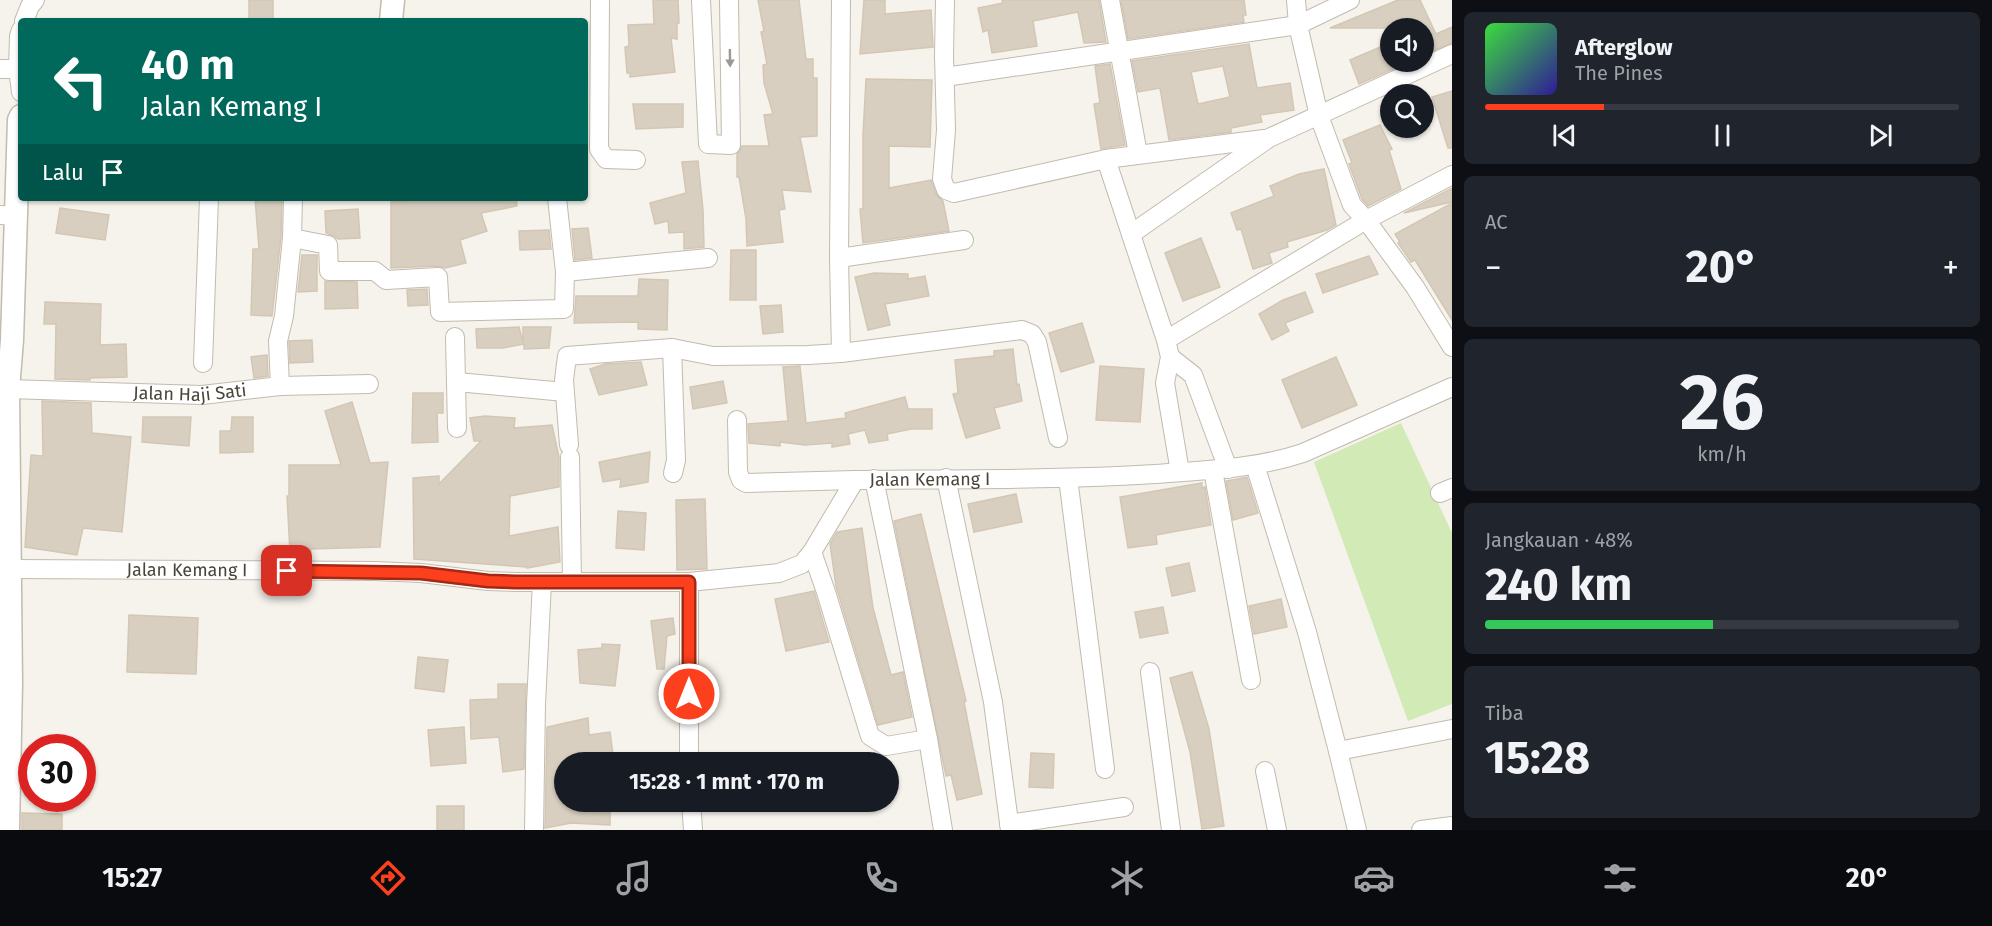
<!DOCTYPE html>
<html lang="id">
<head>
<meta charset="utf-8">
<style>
	:root { --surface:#171b24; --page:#20242c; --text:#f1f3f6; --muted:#9ea1a6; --line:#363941; --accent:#fc3f1d }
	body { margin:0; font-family:"Fira Sans",sans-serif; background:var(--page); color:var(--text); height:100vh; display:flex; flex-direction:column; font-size:22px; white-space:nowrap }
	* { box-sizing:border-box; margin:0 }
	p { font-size:20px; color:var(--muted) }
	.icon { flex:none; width:33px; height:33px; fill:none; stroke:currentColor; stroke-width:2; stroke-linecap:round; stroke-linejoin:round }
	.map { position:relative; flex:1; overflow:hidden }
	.sheet { display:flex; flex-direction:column; gap:12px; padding:12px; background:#0d0f14; width:540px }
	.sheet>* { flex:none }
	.top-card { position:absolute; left:18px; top:18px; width:570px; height:183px; border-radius:6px; box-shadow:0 2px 4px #0004; background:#00695c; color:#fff; overflow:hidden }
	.buttons { position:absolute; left:1380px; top:18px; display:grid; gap:12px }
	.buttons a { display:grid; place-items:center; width:54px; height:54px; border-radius:50%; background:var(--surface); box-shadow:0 2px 4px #0004; font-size:30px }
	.speed { position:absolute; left:18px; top:734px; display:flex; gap:12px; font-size:30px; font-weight:700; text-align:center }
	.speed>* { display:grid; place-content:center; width:78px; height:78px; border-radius:50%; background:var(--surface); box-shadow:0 2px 4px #0004; line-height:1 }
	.speed .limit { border:9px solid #d22; background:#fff; color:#111 }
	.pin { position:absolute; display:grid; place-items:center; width:51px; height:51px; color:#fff; margin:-26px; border-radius:12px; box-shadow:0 3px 9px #0006 }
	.me { position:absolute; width:66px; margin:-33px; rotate:0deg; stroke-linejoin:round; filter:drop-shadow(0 0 4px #0008) }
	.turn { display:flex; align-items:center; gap:21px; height:126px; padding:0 24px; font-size:27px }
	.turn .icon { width:78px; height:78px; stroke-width:2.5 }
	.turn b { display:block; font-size:42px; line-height:51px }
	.then { display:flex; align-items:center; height:57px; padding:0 24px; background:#0003; gap:12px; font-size:22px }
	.big { font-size:45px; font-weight:700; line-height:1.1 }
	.sheet .tile { flex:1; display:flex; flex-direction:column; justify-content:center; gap:9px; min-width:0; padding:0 21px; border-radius:9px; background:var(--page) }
	.sheet .dial { align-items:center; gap:0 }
	.dial b { font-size:78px; line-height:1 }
	.song { display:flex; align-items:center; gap:18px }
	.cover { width:72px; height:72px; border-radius:9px; background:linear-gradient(135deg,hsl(120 70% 55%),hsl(250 70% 35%)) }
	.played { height:6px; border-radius:3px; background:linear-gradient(90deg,var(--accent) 25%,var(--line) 25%) }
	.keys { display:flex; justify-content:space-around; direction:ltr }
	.heat { display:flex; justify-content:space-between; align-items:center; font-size:33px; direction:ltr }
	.charge { height:9px; border-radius:4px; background:linear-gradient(90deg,#34c759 48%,var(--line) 0) }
	.trip { position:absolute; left:554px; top:752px; width:345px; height:60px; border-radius:30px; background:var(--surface); box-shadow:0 2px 4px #0004; font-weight:700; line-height:60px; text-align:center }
	.dock { display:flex; height:96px; justify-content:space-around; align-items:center; background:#090b0e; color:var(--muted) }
	.dock .icon { width:42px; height:42px }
	.dock .active { color:var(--accent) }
	.dock b { font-size:27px; color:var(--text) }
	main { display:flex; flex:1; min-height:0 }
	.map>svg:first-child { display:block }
	.green { fill:#d2eab5 }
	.building { fill:#d8cfc1; stroke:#d3c7b4; stroke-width:1.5; fill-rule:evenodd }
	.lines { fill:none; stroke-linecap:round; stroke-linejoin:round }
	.minor-casing { stroke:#c2bbae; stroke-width:20 }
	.tertiary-casing { stroke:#c2bbae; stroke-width:25 }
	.minor { stroke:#fff; stroke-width:18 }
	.tertiary { stroke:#fff; stroke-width:22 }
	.oneway { fill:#9c9892 }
	.route-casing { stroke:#a42913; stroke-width:15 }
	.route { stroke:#fc3f1d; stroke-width:10 }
	.labels { text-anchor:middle; stroke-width:4.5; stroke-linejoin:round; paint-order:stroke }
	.street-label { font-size:18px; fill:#4b4439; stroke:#fff }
</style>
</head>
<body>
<main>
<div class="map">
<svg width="1452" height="830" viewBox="0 0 1452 830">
	<rect width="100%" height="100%" fill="#f6f3ec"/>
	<path class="green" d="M1401,423L1452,533V704L1408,721L1314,462Z"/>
	<g class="building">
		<rect x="249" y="0" width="24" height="21"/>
		<path d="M653,0H678L679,23H677V39L671,38L675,72L630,77V73H627L625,47L629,46L628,25L654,24Z"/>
		<path d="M758,0H799L806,59H813V78H817V136L800,137L811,192L782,190L785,209L779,210L783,242L747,246L746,219L739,177H737V154L742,146H769L764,115L773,114L764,83L763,65L767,64L761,32L764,31Z"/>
		<path d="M864,0H885V14L931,10L933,47L860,54Z"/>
		<path d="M1002,0H1099L1106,42L1084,43L1078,12L1033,21L1037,46L992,53L988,30L983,32L978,8L1003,3Z"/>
		<path d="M1121,0H1244L1246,15H1243L1244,22L1128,39Z"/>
		<path d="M1398,0H1420L1436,34L1452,27V43L1424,55V28H1330Z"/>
		<path d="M1390,43V62H1409L1359,84L1350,60Z"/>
		<path d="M1249,44L1257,88L1290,83L1294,110L1260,115L1262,122L1231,128V132L1169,140L1160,88L1138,92L1132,61ZM1223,66L1230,97L1198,104L1191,72Z"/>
		<path d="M1110,64L1125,145L1101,149L1094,104L1100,103L1095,66Z"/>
		<path d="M866,79L932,80L930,147L889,146V188L931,180L936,194L943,201L949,231L863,243L860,209H863V135Z"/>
		<path d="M1452,91V148H1448L1432,97Z"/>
		<path d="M633,104H683V127L636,129Z"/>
		<path d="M1380,125L1392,149L1389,150L1401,189L1368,206L1362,199L1349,164L1352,163L1343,140Z"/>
		<path d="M698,161L703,210L704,247L684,249V232L669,233L668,221L655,224L650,203L686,193L682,162Z"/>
		<path d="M1324,169L1336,225L1327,230L1287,242L1288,247L1269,253L1272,263L1253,269L1241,229L1237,230L1231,213L1274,196L1270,186L1299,174Z"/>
		<path d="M1452,188V202L1404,213Z"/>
		<path d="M255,198H282L281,237L272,316L251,315L253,249H259Z"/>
		<path d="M406,198H516L517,206L481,213L487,231L460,240L466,263L445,268L437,266L391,268V201H406Z"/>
		<path d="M1452,203V320L1415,260L1411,262L1398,243L1400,242L1395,234Z"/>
		<path d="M60,208L109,215L105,240L56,233Z"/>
		<path d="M358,209L360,238L338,239L334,236L326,233L325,211Z"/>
		<path d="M588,228L592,258L575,260L572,229Z"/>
		<path d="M549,230L551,249L520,250L519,231Z"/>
		<path d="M1201,238L1220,287L1183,301L1165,253Z"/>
		<path d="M731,250H756V300H730Z"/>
		<path d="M302,255H317V291L298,292Z"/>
		<path d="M1369,256L1378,274L1323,293L1316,274Z"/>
		<path d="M874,273L908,274V279L925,276L929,296L885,304L890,325L868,330L855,277Z"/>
		<path d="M639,279L668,280L667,330L638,329V322L574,323L576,296H638Z"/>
		<path d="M325,281L357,282L358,308L325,309Z"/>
		<path d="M427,289L428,305L408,306L407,290Z"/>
		<path d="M1305,292L1313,312L1285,323L1289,331L1272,340L1259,314L1283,300Z"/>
		<path d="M45,302L101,304L100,345L126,344L127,377L90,378V380L55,379L56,324H44Z"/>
		<path d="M781,305L783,332L763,334L760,306Z"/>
		<path d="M1082,323L1094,362L1061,372L1049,333Z"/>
		<path d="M519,327L523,342V327H551L549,348L524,349V344L503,348H477L476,329Z"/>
		<path d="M312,340L313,362L290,363L289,341Z"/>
		<path d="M1013,349L1017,385L1019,384L1022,401L994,408L1000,428L966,438L953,394L958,393L955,360L994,356V351Z"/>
		<path d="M267,355L268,376L254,378L251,357Z"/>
		<path d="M1336,357L1357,405L1302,428L1282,380Z"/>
		<path d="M641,362L647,385L599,395L590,369L605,364Z"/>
		<path d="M800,366L806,423L846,418L845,413L905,397L908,409H932V429H911L887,434L888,440L869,443L865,430L848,434L850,444L832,447V443L805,445L780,442V446L749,443L748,424L788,421L783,367Z"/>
		<path d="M1100,366L1144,369L1140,422L1096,420Z"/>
		<path d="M723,381L727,403L693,409L690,387Z"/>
		<path d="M413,393H443V413H437L438,442L412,443Z"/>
		<path d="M42,401L91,403L92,433L131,437L122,532L83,528L77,555L25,547L31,455L43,456Z"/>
		<path d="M352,402L370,463L388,462L380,547L310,549L311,552L290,553L287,496H289V465H341L325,411Z"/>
		<path d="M485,416L515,418L514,428L552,425L559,457V487L510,496L509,536L558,527L560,562L527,568V567L414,559L413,478L439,476V484L481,441H474L470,418Z"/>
		<path d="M143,417H191L189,446L142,442Z"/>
		<path d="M232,417H253V452L220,453V431H231Z"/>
		<path d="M650,452L648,482L620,487L621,479L603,482L599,462Z"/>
		<path d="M1247,477L1258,513L1233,520L1226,481Z"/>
		<path d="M1202,483V488L1205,487L1211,525L1156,535L1157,544L1128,548L1120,497Z"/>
		<path d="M1016,494L1022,522L974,532L968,504Z"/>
		<path d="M705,499L707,569L677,570L676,500Z"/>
		<path d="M618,511L646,513L644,550L616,548Z"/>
		<path d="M921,514L966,701L964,702L982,794L957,800L951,775L946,776L894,521Z"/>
		<path d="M862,528L873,608L891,675L903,672L912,717L878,725L836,586L830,544L837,532Z"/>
		<path d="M1189,563L1195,591L1172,596L1166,568Z"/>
		<path d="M814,591L829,642L786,651L775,599Z"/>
		<path d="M1281,599L1287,627L1254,634L1249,606Z"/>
		<path d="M1163,607L1168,633L1140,638L1135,612Z"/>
		<path d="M129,615L198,618L196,674L127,672Z"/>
		<path d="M673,618L675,634L667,636L664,669H657L651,621Z"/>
		<path d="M602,644L620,645L615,686L580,683L578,650L602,648Z"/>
		<path d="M418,657L448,660L444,692L415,688Z"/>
		<path d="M1192,672L1209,729L1224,826L1202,829L1190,752L1170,678Z"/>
		<path d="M498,684H526L524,769L503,772L499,737L471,739L470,700L498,699Z"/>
		<path d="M588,718L589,735L610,732L614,762H564V801H610V825L571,823L545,828L547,727Z"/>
		<path d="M464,727L466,763L431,766L428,730Z"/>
		<path d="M1031,753L1054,754L1053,788L1029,787Z"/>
		<rect x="437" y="806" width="27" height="24"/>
		<path d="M22,813L62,814V830H22Z"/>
	</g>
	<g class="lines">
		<g class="minor-casing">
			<g id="minor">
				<path d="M600,0L599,149L606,159L636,160"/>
				<path d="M701,0L708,144L731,145L729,0"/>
				<path d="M841,0L839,258L841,353"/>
				<path d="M945,0L944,56L946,130L942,179L946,190L954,193L1106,159L1166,340L1170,357L1165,383L1180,472"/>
				<path d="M1110,0L1138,154"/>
				<path d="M1296,0L1298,25L1319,116L1352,205L1366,220L1415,287L1452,347"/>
				<path d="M24,21L30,6L35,0"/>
				<path d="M0,69H18L21,92"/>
				<path d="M18,69L19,36L21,30"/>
				<path d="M945,77L1298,25L1350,0"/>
				<path d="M1106,159L1264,139"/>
				<path d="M0,215L16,216"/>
				<path d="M1131,234L1269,138L1452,54"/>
				<path d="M292,238L328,245L329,271H375L386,280L438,277L440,312L564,309L565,272L557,198"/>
				<path d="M839,258L964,240"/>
				<path d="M565,272L708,258"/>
				<path d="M455,337L457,428"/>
				<path d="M1166,340L1366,220L1452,175"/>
				<path d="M672,348L676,460L673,473"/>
				<path d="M1170,357L1193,375L1228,469"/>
				<path d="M203,363L209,198"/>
				<path d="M457,382L565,392"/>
				<path d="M280,386L278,341L284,316L292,238L293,198"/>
				<path id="s1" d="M8,389L202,395L280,386L369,384"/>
				<path d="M737,420L738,472L741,480L746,483L855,480"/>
				<path d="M569,445L564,380L567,356L672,348L713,356L808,355L841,353L1022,330L1032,334L1037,342L1058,438"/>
				<path d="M570,457L572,582"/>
				<path d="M1255,465L1307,632L1338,751L1452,729"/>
				<path d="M1213,470L1251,680"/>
				<path d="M946,478L993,702L1010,830"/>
				<path d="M1068,478L1105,769"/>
				<path d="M874,479L928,739L943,830"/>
				<path d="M1440,493L1452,488"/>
				<path d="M812,552L826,592L870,736L886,746L928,739"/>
				<path id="s2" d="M9,569L375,571L421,573L488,581L516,582H689L779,573L802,564L812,552L855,480C955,479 1055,480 1155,474C1205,470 1255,469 1303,453L1452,387"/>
				<path d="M1150,672L1171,830"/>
				<path d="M1338,751L1357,830"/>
				<path d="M689,762V582"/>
				<path d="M1265,771L1277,830"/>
				<path d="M691,801L693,830"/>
				<path d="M1009,824L1124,807"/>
				<path d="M534,830L536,704L542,582"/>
				<path d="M1421,830L1452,826"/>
			</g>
		</g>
		<g class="tertiary-casing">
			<g id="tertiary">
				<path d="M391,21L393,0"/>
				<path d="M8,830L11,684L8,389L12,340L19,120L21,116"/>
			</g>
		</g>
		<use href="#minor" class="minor"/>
		<use href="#tertiary" class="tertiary"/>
	</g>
	<defs><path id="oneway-solid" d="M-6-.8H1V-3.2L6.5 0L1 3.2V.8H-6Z" transform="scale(1.5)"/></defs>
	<use class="oneway" href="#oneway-solid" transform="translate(730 58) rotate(89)"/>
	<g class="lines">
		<g class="route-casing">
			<path id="route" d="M287,571L421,573L488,581L516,582H689V694"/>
		</g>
		<use href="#route" class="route"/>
	</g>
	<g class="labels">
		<g class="street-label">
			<text dy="6" stroke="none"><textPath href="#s1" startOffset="182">Jalan Haji Sati</textPath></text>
			<text dy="6" stroke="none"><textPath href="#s2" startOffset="970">Jalan Kemang I</textPath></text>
			<text dy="6" stroke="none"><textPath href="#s2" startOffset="178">Jalan Kemang I</textPath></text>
		</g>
	</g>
</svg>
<div class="buttons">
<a><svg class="icon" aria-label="sound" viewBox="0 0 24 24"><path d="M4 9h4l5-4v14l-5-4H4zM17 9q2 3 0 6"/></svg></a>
<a><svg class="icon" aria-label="search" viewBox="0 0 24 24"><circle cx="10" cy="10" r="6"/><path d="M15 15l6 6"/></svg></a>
</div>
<div class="speed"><div class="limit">30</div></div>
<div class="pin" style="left:287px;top:571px;background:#d93025"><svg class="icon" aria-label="arrive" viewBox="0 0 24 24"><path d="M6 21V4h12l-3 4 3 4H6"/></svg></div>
<svg class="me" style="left:689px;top:694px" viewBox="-20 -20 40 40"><circle r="17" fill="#fc3f1d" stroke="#fff" stroke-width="3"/><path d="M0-11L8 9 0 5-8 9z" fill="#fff"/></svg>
<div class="trip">15:28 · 1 mnt · 170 m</div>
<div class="top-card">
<div class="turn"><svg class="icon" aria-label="left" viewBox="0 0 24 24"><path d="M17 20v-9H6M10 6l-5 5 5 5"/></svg><div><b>40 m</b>Jalan Kemang I</div></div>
<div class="then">Lalu<svg class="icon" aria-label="arrive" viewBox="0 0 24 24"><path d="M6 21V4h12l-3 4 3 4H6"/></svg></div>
</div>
</div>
<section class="sheet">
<div class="tile">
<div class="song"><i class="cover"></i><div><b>Afterglow</b><p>The Pines</p></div></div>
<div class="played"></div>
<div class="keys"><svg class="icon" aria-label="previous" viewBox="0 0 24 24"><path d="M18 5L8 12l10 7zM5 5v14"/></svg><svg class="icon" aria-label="pause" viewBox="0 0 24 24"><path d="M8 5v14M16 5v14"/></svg><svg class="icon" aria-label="next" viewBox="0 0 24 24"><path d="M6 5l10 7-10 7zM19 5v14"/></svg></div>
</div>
<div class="tile"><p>AC</p>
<div class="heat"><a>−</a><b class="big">20°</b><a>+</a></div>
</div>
<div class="tile dial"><b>26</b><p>km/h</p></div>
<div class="tile"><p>Jangkauan · 48%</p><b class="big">240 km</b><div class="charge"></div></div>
<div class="tile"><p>Tiba</p><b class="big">15:28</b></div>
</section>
</main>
<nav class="dock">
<b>15:27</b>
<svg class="icon active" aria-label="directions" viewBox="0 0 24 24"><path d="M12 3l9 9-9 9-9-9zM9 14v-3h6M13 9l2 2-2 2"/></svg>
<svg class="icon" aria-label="music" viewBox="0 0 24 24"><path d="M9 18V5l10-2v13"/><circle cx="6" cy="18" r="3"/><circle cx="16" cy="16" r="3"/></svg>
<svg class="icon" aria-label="phone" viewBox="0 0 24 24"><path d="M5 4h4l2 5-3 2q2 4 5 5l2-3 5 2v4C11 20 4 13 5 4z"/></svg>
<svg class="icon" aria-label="climate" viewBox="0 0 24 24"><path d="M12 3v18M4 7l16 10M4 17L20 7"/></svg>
<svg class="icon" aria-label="car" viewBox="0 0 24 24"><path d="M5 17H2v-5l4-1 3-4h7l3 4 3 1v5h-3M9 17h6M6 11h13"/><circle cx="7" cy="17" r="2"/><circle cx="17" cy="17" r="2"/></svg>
<svg class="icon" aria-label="filters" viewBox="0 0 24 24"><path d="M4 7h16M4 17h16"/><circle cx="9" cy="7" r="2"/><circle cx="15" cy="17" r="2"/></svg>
<b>20°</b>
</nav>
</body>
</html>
